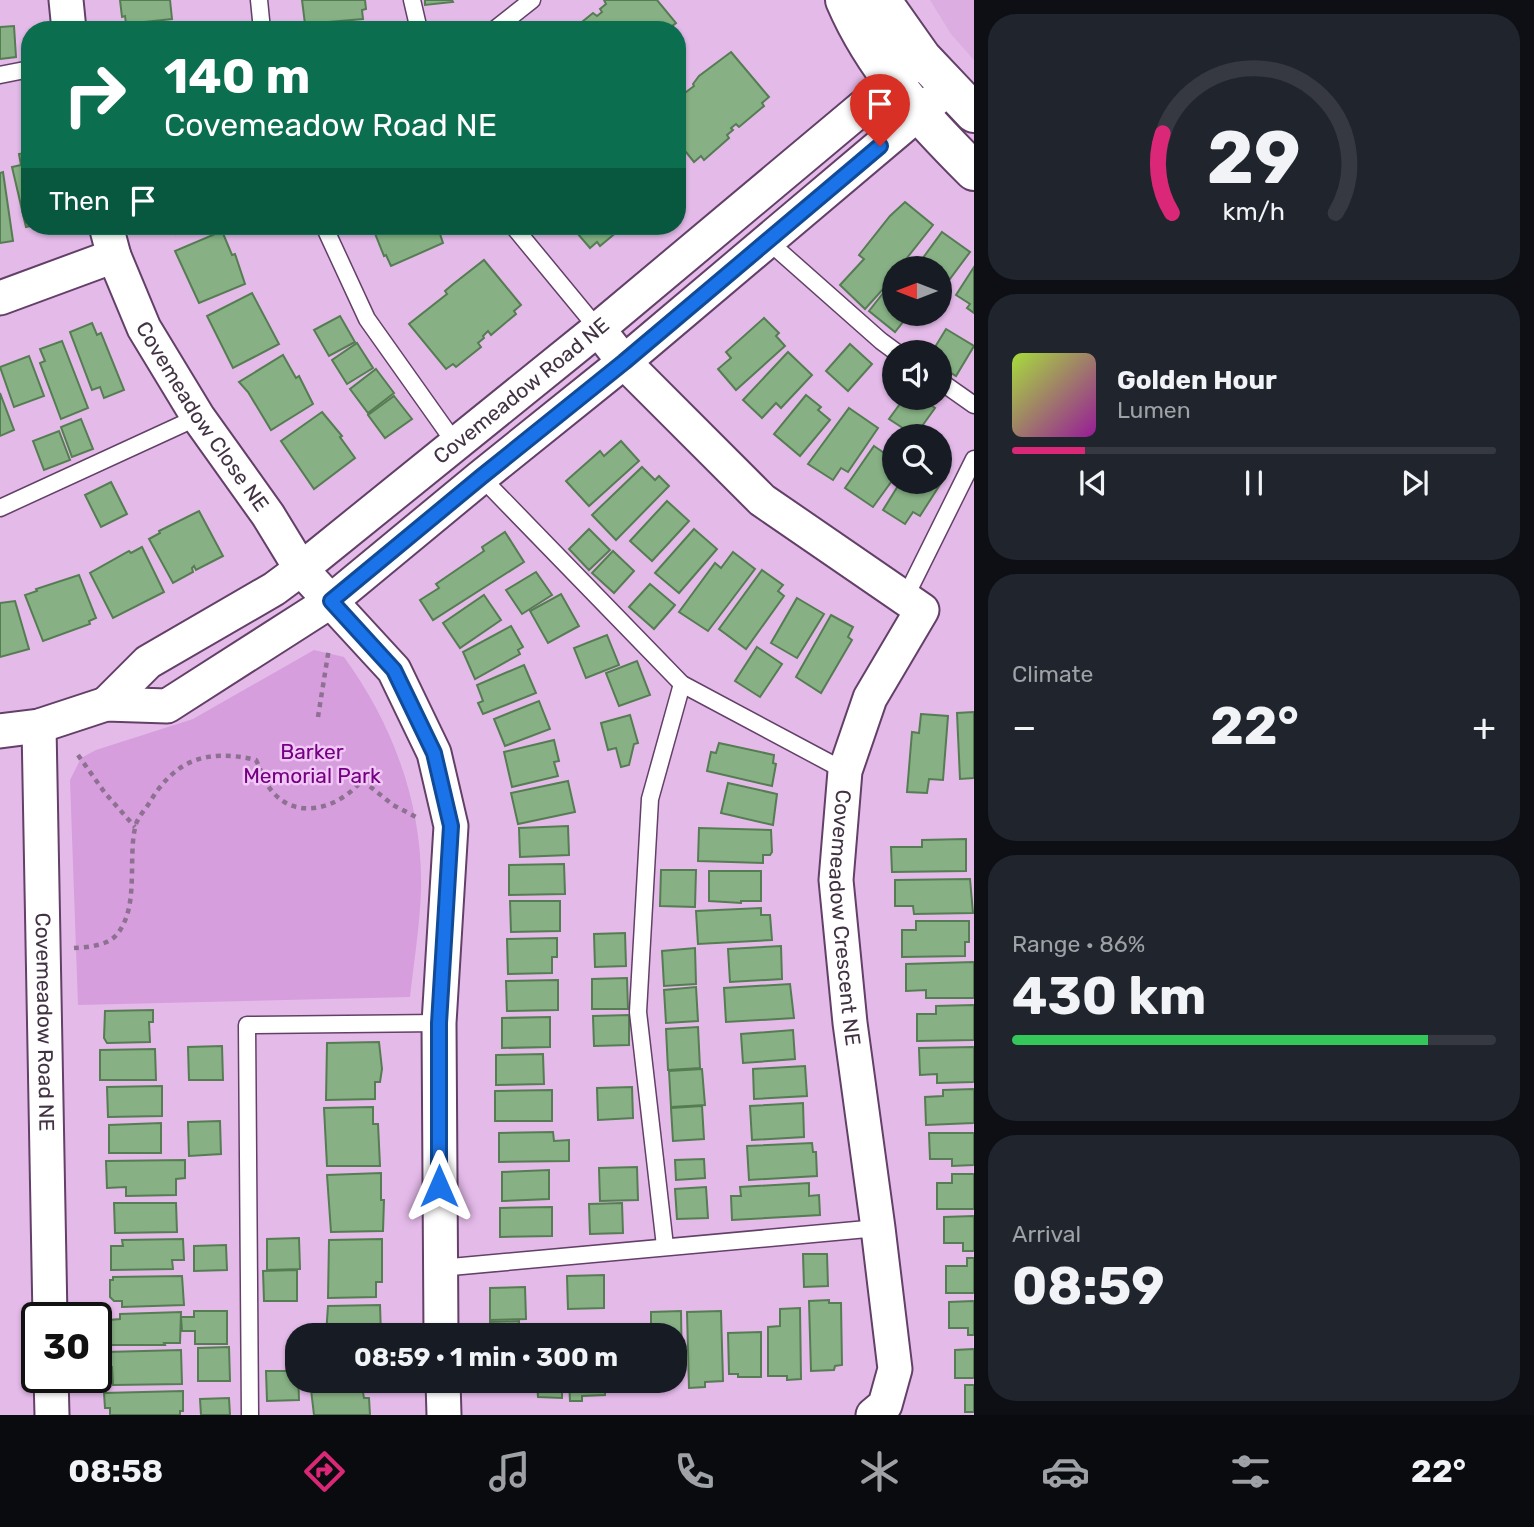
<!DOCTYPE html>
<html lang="en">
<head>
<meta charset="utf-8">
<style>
	:root { --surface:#171b24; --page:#20242c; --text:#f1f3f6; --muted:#9ea1a6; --line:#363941; --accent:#db2777 }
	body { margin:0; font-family:Rubik,sans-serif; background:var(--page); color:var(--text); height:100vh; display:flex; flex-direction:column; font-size:26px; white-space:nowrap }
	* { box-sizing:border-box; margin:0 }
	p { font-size:23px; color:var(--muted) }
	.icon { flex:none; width:38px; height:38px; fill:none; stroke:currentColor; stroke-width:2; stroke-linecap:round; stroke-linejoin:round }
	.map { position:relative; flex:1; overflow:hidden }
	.details { display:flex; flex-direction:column; gap:14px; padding:14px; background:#0d0f14; width:560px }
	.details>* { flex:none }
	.banner { position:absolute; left:21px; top:21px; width:665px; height:214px; border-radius:28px; box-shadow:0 2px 5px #0004; background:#0b6e4f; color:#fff; overflow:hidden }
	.needle { width:46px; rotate:270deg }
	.fabs { position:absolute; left:882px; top:256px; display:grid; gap:14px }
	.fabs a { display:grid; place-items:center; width:70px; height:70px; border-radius:50%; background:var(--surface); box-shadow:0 2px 5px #0004; font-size:35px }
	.speed { position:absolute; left:21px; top:1302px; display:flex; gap:14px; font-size:35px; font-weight:700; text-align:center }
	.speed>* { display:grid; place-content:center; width:91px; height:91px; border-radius:50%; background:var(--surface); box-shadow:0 2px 5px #0004; line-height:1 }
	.speed .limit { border:4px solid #111; border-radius:10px; background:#fff; color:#111 }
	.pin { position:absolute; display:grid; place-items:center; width:60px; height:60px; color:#fff; margin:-72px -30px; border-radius:50% 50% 50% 0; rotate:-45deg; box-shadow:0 0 7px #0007 }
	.pin .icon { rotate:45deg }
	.me { position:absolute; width:77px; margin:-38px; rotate:0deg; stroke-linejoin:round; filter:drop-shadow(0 0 5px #0008) }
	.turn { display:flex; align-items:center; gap:24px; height:147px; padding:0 28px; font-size:32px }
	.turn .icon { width:91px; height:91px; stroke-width:2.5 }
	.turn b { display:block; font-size:49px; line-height:60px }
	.then { display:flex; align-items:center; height:66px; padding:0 28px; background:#0003; gap:14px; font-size:26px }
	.big { font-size:52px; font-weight:700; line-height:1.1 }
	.details .widget { flex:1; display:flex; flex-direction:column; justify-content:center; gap:10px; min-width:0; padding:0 24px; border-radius:28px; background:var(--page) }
	.details .dial { align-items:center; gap:0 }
	.dial svg { height:182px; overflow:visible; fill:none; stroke:var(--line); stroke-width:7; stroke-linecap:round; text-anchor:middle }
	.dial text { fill:var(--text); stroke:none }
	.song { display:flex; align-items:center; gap:21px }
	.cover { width:84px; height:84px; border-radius:10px; background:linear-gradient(135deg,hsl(80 70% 55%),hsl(300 70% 35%)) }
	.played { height:7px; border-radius:4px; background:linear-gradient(90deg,var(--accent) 15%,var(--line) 15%) }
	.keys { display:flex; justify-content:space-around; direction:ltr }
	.heat { display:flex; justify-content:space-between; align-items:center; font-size:38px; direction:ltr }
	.charge { height:10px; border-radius:5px; background:linear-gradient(90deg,#34c759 86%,var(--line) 0) }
	.trip { position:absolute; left:285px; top:1323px; width:402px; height:70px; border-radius:28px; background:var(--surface); box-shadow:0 2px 5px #0004; font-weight:700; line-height:70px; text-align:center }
	.menu { display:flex; height:112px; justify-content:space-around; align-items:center; background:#090b0e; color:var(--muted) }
	.menu .icon { width:49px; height:49px }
	.menu .active { color:var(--accent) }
	.menu b { font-size:32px; color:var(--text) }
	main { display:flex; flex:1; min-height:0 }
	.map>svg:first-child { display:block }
	.built { fill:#dcade1 }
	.green { fill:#d69edd }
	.building { fill:#87b184; stroke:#557c52; stroke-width:2 }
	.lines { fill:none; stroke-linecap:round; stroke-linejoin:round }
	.service-casing { stroke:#634068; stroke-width:19 }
	.minor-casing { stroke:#634068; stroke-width:37 }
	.tertiary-casing { stroke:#634068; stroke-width:42 }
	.path { stroke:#8d7190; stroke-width:4.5; stroke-dasharray:5 5; stroke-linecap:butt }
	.service { stroke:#fff; stroke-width:16 }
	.minor { stroke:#fff; stroke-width:33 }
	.tertiary { stroke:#fff; stroke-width:38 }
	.route-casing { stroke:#114b97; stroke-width:18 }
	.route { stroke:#1a73e8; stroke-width:12 }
	.labels { text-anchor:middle; stroke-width:5; stroke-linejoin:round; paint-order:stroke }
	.street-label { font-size:21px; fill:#423244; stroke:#f1c7f6 }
	.park-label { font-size:21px; fill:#740182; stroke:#f1c7f6 }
</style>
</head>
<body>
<main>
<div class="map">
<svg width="974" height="1415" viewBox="0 0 974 1415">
	<rect width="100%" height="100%" fill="#e4bae9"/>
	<path class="built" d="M930,0H974V60L951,34Z"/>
	<path class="green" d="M314,650L344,657C393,724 423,805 421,889C420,925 414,961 410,997L78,1005L70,780L81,758L96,750L193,719Z"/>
	<g class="building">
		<path d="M120,0H170L172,19L126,24L125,16L122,17Z"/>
		<path d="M302,0H365L366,9L362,10L363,19L305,24Z"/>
		<path d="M425,0H452L453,2L425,5Z"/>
		<path d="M657,0L676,23L667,30H572L593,13L597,16L602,12L600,9L606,4L604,0Z"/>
		<path d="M14,26L16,57L0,59V27Z"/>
		<path d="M731,52L769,97L762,103L764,106L739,127L736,124L731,128L733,130L727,135L729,138L704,160L701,156L694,162L677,141V99L694,86L693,84L699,76Z"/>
		<path d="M30,152L31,226L26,227L12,167L21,165L19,154Z"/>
		<path d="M3,172L13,241L0,243V173Z"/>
		<path d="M905,202L933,225L899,268H894L893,278L865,309L840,285L864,259L859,255L890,216Z"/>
		<path d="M169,226H200L176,234L173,227L170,228Z"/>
		<path d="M372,226H441L443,233L440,234L443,243L391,266L386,255L384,256Z"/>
		<path d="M571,226H624L600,246L597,242L590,248Z"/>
		<path d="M222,231L232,255L235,254L245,284L199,303L175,251Z"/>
		<path d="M942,232L970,252L941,291L940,268L917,266Z"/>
		<path d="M484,260L521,305L514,311L516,314L491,335L488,331L483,336L484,338L478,343L481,347L456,367L453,364L446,369L409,324L447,294L445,291L452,285Z"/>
		<path d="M974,267V313L967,308L970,304L956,295Z"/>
		<path d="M891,283L894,285V313H910L895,332L869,311Z"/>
		<path d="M252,293L279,344L233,368L207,316Z"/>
		<path d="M340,316L355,342L329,356L314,330Z"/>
		<path d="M764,318L779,333L776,336L785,346L736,390L718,369L731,358L726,352Z"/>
		<path d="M92,323L97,335L101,333L124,390L104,398L100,387L92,390L70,332Z"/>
		<path d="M946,329L974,346L956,376L940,366V352H932Z"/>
		<path d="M62,341L88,408L61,419L40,363L45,361L40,349Z"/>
		<path d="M357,343L373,368L347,384L332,360Z"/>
		<path d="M850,344L872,364L848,391L826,371Z"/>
		<path d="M788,352L812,375L781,408L776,403L762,418L743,400Z"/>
		<path d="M283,355L296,378L299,376L313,404L271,430L248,392L239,382Z"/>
		<path d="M29,356L44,396L14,407L0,367Z"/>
		<path d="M376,369L394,393L368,413L350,389Z"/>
		<path d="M0,393L14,430L0,436Z"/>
		<path d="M806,395L821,407L818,410L830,420L800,456L774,434Z"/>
		<path d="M394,396L412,419L385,438L368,415Z"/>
		<path d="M905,397H920L935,408L915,436L889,419Z"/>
		<path d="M849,408L878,428L848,472L841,468L833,480L808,464Z"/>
		<path d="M322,412L342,436L340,437L355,458L314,489L281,441Z"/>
		<path d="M81,419L93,449L72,457L61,427Z"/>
		<path d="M59,431L70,460L44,470L33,441Z"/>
		<path d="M621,441L639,461L589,506L566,481L600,451L604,456Z"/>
		<path d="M874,446L890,457L887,461L894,466V478L873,507L845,488Z"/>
		<path d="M642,467L655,480L659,476L669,486L616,540L592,515Z"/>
		<path d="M940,467L948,472L920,516L913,512L905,524L883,510L901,481H940Z"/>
		<path d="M111,482L127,514L101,527L85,495Z"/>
		<path d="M667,501L689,521L652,561L630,541Z"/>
		<path d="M199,511L223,556L196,570L194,566L192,568L193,572L173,583L149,539L160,533L159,531Z"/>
		<path d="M589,529L610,550L589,570L569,549Z"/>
		<path d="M694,529L717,549L679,593L655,573Z"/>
		<path d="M505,532L524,562L433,620L420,600L439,588L436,584L484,551L482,547Z"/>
		<path d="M142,547L164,592L113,618L90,573L129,551L131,553Z"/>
		<path d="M613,551L634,571L614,593L592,573Z"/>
		<path d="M733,552L755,569L708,631L679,612L715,563L721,568Z"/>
		<path d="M762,570L783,585L778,591L784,596L746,649L719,629Z"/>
		<path d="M536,572L552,595L522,614L506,590Z"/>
		<path d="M79,575L96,618L89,621L90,624L43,641L25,595L37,591L36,589Z"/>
		<path d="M650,584L675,605L654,629L629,607Z"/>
		<path d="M561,594L579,626L548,643L530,611Z"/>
		<path d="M484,595L501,620L460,648L443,623Z"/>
		<path d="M797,598L824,614L797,658L771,643Z"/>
		<path d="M15,601L29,649L0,657V603Z"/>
		<path d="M831,615L853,627L848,637L852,640L821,693L796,677Z"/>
		<path d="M511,626L523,647L518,650L520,654L475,679L463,652Z"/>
		<path d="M607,635L619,665L586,678L574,648Z"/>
		<path d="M757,647L782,664L760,697L735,681Z"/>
		<path d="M637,661L650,695L619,706L606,673Z"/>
		<path d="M524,665L536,693L483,714L478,703L483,701L477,685Z"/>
		<path d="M539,701L550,729L505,746L494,719Z"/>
		<path d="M974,712V778L960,779L957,713Z"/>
		<path d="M921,714L948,716L943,780L929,779L927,793L907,792L912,732L919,733Z"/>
		<path d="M630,715L638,743L634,744L629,765L621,767L616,748L608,750L601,723Z"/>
		<path d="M554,740L559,761L554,762L558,776L512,787L504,752Z"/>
		<path d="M719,743L774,755L773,763L776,764L772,786L707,771L711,752L716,753Z"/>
		<path d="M568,781L575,812L518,824L511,793Z"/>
		<path d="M728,783L777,794L773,825L721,813Z"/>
		<path d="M568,826L569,855L520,857L519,828Z"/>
		<path d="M699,828L771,830L772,852L770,855H763V863L698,861Z"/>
		<path d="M966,839V871L892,872L891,847H922V840Z"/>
		<path d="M564,864L565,894L509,895V865Z"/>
		<path d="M661,870H696L695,907L660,906Z"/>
		<path d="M709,871H761V901H741V903L709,901Z"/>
		<path d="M970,879L973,913L914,914L913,906H895V880Z"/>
		<path d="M510,901H560V931L511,932Z"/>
		<path d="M761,908V915H770L772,940L698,944L696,911Z"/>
		<path d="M916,921H969V942H965V956L902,957V930H916Z"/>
		<path d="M625,933L626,966L595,967L594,934Z"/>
		<path d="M557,938V957H552V973L508,974L507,939Z"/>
		<path d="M781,946L782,979L730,982L728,949Z"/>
		<path d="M695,948L696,984L664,986L662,951Z"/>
		<path d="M974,962V998H926V990L906,991V964Z"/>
		<path d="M627,978L628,1009H592V979Z"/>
		<path d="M558,980V1010L507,1011L506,981Z"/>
		<path d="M790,984L794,1018L726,1022L724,988Z"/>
		<path d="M696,987L698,1021L666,1023L664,990Z"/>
		<path d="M974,1005V1040L917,1041V1014H936V1006Z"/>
		<path d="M153,1010V1022H149L150,1042L107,1043L104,1038L105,1011Z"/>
		<path d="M629,1015V1045L594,1046L593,1016Z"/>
		<path d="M550,1017V1047L502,1048V1018Z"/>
		<path d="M698,1027L700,1068L668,1070L666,1029Z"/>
		<path d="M793,1030L795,1059L743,1063L741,1034Z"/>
		<path d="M379,1042L382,1069L380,1082H375V1099L326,1100L327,1043Z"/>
		<path d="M222,1046L223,1080H189L188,1047Z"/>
		<path d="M974,1047V1082L937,1083V1074L920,1075L919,1048Z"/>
		<path d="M155,1049L156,1080H100V1050Z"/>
		<path d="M543,1054L544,1084L496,1085V1055Z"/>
		<path d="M805,1066L807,1096L754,1099L753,1069Z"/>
		<path d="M702,1069L705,1105L671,1107L669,1071Z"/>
		<path d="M162,1086V1116L108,1117L107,1087Z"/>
		<path d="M632,1087L633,1118L598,1120L597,1088Z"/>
		<path d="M974,1089V1123L926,1125L925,1097L943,1096V1090Z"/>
		<path d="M552,1090V1121H495V1091Z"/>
		<path d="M803,1103L804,1137L752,1140L750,1106Z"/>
		<path d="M702,1106L704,1139L673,1141L671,1108Z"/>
		<path d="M373,1107V1124H378L380,1166H327L324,1108Z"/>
		<path d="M220,1121L221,1154L189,1156L188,1122Z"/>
		<path d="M161,1123V1153H109V1125Z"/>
		<path d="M553,1132L554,1141L569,1140V1161L499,1162V1133Z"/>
		<path d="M929,1133H974V1165L952,1166V1159H930Z"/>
		<path d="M812,1143L813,1152H816L817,1176L749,1180L747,1146Z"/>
		<path d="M704,1159L705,1178L676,1180L675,1160Z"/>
		<path d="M185,1160V1178L176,1179V1195L126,1196V1187L107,1188L106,1161Z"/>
		<path d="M637,1167L638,1200L600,1201L599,1168Z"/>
		<path d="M549,1170V1199L502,1201V1172Z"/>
		<path d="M381,1173V1200H384L383,1231L331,1232L327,1175Z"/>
		<path d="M952,1174H974V1209H937V1183H952Z"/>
		<path d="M809,1183V1196L819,1195L820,1215L732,1220L731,1196H741L740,1187Z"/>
		<path d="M706,1187L708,1218L677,1219L675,1189Z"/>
		<path d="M114,1203H176L177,1232L115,1233Z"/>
		<path d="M622,1203L623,1233L590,1234L589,1204Z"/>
		<path d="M552,1207V1236L500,1237V1208Z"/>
		<path d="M974,1216V1251H963V1243H944V1217Z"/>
		<path d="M299,1238L300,1269L267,1270V1239Z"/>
		<path d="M183,1239L184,1260H172L173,1269L111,1270V1246H123L122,1240Z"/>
		<path d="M382,1239V1282H376V1297L328,1298L329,1240Z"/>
		<path d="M226,1245L227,1270L194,1271V1246Z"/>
		<path d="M803,1254H827L828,1286L804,1287Z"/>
		<path d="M967,1258H974V1293H946V1266H967Z"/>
		<path d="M297,1270V1301H264L263,1271Z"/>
		<path d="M604,1275V1308L568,1309L567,1276Z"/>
		<path d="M182,1276L184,1305L122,1307V1301H114L110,1297V1280H113V1277Z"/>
		<path d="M525,1287L526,1319L490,1320V1288Z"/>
		<path d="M829,1300V1303H841L842,1365L835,1366L834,1370L811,1371L809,1301Z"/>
		<path d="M974,1301V1335H968V1328H949V1302Z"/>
		<path d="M380,1305L381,1335H326L328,1306Z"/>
		<path d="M800,1308L801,1379L787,1380V1376H768V1327L780,1326V1309Z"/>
		<path d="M194,1311H227V1344H195V1331H182L181,1317H194Z"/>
		<path d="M681,1311L682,1372H677V1382H671V1385H653V1381H676V1335H651V1312Z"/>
		<path d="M721,1311L723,1381L705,1382V1387L689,1388L687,1312Z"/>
		<path d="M181,1312L180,1343H164L165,1345H109V1320L120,1319V1314Z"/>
		<path d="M519,1321V1335H490V1322Z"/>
		<path d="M603,1325L604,1335H568V1326Z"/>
		<path d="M561,1331V1335H532V1332Z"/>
		<path d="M761,1332V1377H738V1374H729L728,1333Z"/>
		<path d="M229,1347L230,1381H198V1348Z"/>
		<path d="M974,1349V1378H955V1350Z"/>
		<path d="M181,1350L182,1384L113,1385L112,1367H106V1352Z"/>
		<path d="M266,1371H298L299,1400L267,1401Z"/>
		<path d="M310,1381H361L364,1398H369L370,1415H314Z"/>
		<path d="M491,1381H520L521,1391H491Z"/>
		<path d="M533,1381H562V1398L538,1397L537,1382Z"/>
		<path d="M569,1381H605V1395L582,1396V1401H570Z"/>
		<path d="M610,1381H646V1385L610,1386Z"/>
		<rect x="965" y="1385" width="9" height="27"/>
		<path d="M183,1391V1411H180V1415H110V1408H105L104,1393Z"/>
		<path d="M229,1398L230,1415H201L200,1399Z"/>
	</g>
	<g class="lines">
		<g class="service-casing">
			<g id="service">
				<path d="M259,0L262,30"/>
				<path d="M412,0L419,30"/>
				<path d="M494,30L532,0"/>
				<path d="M0,75L30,69"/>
				<path d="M324,226L367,319L455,443"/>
				<path d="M513,226L598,329"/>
				<path d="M768,241L881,341L896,352"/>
				<path d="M940,381L974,405"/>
				<path d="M481,477L682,684L845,771"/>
				<path d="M0,508L198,417"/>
				<path d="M905,598L974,459"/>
				<path d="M665,1246L638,1012L650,799L682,684"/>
				<path d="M440,1268L878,1228"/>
				<path d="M250,1415L247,1025L439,1023"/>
			</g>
		</g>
		<g class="minor-casing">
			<g id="minor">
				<path d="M66,0L69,30"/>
				<path id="s1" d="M106,226L114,256L144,328L198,417L268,515L301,569L394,670L434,753L451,826L439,1023L441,1335"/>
				<path d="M0,298L114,256"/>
				<path id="s2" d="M598,329L624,362L762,500L922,610L870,698L845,771L836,880L850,1023L878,1228L895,1369L885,1405L873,1415"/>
				<path id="s3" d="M106,704L148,662L274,589L301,569L598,329L912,66"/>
				<path id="s4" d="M39,726L50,1318"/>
				<path d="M0,731L39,726L106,704L167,706L331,601L481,477L624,362L939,96"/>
				<path d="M51,1377L52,1415"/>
				<path d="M443,1381L444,1415"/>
			</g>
		</g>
		<g class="tertiary-casing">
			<g id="tertiary">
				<path d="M845,0C874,68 923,120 974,171"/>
				<path d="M881,0L922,58L974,113"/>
			</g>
		</g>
		<g class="path">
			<path d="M318,717L329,648"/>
			<path d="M78,755L105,793L135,827"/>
			<path d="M74,948C88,947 109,946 118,933C139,906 128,859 135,828C136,820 143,812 148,805C174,760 206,748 256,760C261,770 264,781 271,790C296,822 340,808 362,780L393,805L418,818"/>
		</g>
		<use href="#service" class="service"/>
		<use href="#minor" class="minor"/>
		<use href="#tertiary" class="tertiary"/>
	</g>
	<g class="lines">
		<g class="route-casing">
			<path id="route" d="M439,1186V1023L451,826L434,753L394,670L331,601L481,477L624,362L880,146"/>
		</g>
		<use href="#route" class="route"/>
	</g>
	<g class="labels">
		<g class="street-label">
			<text dy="7" stroke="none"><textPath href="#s3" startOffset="522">Covemeadow Road NE</textPath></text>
			<text dy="7" stroke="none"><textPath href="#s1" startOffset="215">Covemeadow Close NE</textPath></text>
			<text dy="7" stroke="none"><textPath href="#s2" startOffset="758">Covemeadow Crescent NE</textPath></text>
			<text dy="7" stroke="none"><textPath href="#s4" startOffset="296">Covemeadow Road NE</textPath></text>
		</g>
		<g class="park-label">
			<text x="312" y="759">Barker<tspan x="312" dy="24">Memorial Park</tspan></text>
		</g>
	</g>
</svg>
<div class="fabs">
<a><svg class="needle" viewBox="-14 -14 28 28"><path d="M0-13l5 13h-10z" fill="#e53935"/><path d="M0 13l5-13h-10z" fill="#9ea1a6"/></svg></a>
<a><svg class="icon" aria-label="sound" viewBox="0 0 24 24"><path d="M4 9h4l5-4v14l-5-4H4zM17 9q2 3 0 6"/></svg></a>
<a><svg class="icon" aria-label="search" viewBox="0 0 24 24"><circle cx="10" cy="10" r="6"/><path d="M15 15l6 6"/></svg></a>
</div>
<div class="speed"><div class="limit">30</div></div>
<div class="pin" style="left:880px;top:146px;background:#d93025"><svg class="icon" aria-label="arrive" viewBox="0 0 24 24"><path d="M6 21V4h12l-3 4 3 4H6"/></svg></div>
<svg class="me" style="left:439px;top:1186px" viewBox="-20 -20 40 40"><path d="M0-17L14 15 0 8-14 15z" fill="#1a73e8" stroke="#fff" stroke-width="4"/></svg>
<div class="trip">08:59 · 1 min · 300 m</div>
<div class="banner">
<div class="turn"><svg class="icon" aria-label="right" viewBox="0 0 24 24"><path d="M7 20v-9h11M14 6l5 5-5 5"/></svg><div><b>140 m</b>Covemeadow Road NE</div></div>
<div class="then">Then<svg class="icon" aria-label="arrive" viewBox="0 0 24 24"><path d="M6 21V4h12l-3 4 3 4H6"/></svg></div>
</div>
</div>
<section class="details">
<div class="widget dial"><svg viewBox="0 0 100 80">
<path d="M14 69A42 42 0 1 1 86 69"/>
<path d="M14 69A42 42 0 0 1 10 34" stroke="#db2777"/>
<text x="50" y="56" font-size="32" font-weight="700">29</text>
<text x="50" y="72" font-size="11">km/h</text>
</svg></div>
<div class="widget">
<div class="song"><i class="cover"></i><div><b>Golden Hour</b><p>Lumen</p></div></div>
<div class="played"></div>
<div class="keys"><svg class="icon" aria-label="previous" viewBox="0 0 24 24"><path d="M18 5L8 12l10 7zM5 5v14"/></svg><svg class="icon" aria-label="pause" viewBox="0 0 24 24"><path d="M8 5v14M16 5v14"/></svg><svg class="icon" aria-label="next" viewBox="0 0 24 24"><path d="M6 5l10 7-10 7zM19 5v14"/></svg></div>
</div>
<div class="widget"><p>Climate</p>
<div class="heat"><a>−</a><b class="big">22°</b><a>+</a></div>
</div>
<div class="widget"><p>Range · 86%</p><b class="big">430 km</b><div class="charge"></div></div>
<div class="widget"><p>Arrival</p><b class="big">08:59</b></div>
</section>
</main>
<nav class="menu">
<b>08:58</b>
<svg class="icon active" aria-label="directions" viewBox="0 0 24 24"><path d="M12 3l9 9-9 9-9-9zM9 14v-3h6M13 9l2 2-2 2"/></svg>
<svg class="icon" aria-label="music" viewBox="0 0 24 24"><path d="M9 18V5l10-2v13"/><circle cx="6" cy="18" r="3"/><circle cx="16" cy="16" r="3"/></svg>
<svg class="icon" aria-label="phone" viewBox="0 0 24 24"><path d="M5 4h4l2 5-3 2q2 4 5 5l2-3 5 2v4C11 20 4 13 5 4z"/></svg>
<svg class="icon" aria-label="climate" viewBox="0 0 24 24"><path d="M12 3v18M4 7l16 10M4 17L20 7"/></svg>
<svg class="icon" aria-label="car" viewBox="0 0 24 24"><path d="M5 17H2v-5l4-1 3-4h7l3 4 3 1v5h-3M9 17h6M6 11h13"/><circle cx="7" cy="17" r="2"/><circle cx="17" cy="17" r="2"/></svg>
<svg class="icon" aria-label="filters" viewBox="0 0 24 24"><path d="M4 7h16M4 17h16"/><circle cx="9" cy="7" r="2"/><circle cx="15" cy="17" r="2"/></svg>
<b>22°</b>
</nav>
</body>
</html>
